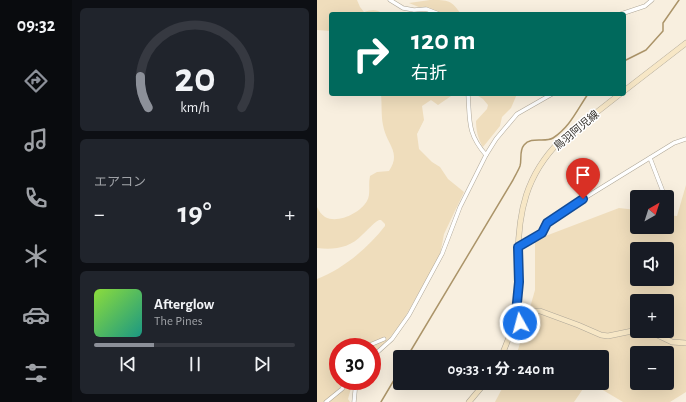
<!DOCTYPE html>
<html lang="ja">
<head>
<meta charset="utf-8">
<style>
	:root { --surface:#171b24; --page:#20242c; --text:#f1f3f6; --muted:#9ea1a6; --line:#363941; --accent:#8c9099 }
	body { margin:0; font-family:"Alegreya Sans","Noto Sans JP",sans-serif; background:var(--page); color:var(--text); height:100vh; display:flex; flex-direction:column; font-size:15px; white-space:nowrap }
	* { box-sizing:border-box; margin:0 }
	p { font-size:13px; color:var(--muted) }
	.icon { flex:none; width:22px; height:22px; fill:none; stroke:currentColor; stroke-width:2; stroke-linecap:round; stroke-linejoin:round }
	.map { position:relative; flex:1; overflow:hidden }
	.drawer { display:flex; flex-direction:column; gap:8px; padding:8px; background:#0d0f14; width:245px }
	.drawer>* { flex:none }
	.top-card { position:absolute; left:12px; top:12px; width:297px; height:84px; border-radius:4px; box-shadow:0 4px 16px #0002; background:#00695c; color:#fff; overflow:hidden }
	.needle { width:26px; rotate:39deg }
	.tools { position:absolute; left:313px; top:190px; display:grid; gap:8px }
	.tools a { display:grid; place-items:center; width:44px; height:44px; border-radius:4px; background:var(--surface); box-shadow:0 4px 16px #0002; font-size:20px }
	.speed { position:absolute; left:12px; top:338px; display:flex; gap:8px; font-size:20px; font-weight:700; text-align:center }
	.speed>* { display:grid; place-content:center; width:52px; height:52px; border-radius:50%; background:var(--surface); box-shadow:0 4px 16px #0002; line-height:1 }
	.speed .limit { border:6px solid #d22; background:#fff; color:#111 }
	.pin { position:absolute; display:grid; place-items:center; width:34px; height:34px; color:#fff; margin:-41px -17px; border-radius:50% 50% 50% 0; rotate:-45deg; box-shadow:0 0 4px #0007 }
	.pin .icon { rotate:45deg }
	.me { position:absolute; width:44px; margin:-22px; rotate:353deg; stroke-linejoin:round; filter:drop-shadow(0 0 3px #0008) }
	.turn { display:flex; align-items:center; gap:14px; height:84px; padding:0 16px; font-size:18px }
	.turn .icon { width:52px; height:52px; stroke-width:2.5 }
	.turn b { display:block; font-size:28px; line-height:34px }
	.big { font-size:30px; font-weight:700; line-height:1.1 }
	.drawer .widget { flex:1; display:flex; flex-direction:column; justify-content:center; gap:6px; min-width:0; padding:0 14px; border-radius:6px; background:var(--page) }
	.drawer .dial { align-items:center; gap:0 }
	.dial svg { height:104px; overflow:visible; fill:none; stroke:var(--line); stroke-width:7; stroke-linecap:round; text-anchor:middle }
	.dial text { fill:var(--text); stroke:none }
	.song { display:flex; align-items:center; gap:12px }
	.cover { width:48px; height:48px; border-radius:6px; background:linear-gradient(135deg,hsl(90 70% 55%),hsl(170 70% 35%)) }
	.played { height:4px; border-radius:2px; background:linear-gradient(90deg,var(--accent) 30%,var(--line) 30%) }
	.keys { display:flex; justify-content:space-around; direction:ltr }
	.heat { display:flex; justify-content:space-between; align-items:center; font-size:22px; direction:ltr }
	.trip { position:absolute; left:76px; top:350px; width:216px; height:40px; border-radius:4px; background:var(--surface); box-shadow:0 4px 16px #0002; font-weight:700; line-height:40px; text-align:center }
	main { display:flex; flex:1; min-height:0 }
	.menu { display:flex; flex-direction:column; width:72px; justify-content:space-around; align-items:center; background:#090b0e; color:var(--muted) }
	.menu .icon { width:28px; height:28px }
	.menu .current { color:var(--accent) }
	.menu b { font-size:18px; color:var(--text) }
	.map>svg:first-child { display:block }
	.green { fill:#efddbc; fill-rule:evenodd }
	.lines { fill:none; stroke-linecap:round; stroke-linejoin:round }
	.stream { stroke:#ab9469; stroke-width:1.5 }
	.street-casing { stroke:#afa798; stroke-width:4.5 }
	.secondary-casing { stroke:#afa798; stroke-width:6 }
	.street { stroke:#fff; stroke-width:3.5 }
	.secondary { stroke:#f7e7c6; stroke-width:5 }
	.route-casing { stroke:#114b97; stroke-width:10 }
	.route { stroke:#1a73e8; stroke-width:7 }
	.labels { text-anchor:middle; stroke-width:3; stroke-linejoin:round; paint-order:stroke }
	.street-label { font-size:11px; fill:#312e28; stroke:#fff }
</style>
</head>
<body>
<main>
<nav class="menu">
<b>09:32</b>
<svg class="icon current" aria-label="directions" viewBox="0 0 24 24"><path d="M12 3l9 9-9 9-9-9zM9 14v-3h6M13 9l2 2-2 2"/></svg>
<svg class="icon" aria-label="music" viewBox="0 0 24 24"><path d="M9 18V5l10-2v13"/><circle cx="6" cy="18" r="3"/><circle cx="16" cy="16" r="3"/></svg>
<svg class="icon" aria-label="phone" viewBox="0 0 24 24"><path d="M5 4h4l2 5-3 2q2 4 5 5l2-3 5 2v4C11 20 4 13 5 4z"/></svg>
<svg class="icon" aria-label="climate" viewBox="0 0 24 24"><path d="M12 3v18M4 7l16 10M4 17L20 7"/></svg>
<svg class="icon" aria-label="car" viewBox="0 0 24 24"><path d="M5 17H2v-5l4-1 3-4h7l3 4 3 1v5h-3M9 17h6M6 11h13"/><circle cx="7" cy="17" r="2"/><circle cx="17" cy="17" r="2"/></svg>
<svg class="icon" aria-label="filters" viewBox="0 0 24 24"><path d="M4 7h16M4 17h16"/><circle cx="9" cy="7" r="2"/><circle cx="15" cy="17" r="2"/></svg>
</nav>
<section class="drawer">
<div class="widget dial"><svg viewBox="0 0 100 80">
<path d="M14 69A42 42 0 1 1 86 69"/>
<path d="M14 69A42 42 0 0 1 8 45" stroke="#8c9099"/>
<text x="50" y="56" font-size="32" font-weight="700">20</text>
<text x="50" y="72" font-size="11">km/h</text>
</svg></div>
<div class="widget"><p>エアコン</p>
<div class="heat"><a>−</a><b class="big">19°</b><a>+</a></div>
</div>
<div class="widget">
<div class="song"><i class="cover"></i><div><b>Afterglow</b><p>The Pines</p></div></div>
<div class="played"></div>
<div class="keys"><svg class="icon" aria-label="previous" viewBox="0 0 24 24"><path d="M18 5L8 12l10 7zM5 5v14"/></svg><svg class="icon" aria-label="pause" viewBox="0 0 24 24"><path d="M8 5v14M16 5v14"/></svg><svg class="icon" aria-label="next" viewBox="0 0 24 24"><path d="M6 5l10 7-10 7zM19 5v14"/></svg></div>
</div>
</section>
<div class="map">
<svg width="369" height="402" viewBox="0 0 369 402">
	<rect width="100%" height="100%" fill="#f8efdf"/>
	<g class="green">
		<path d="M0,0H40L43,7L47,12C54,10 60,9 66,14H14V31L0,30Z"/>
		<path d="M113,0C132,0 134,0 144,14H112L109,10L92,3Z"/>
		<path d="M64,94H137L121,105L114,100L105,106L107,120L100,134L102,149L115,162L123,167L131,179L147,192L127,234L123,255L83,326L69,342L55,354V347H21V381H36L31,399L33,402H0V279C26,269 51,248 68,226V224L64,220H62C55,224 51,230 45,235C33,248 17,250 0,248V207C2,211 4,214 8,217C21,224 43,213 50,201C54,194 51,185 53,176L60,172L72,171C85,152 69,144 66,125C64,115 65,104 64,94Z"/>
		<path d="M158,94H200L194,108L185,117L183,126L166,147C161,139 159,130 159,121L170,109L171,105L166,99Z"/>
		<path d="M369,185V392L353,402H306L274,383H285V357H199L218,290V240L302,208L320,210V227H350V215L360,216ZM320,249H350V279H320ZM320,301H350V331H320ZM320,353H350V383H320Z"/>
		<path d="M188,383H270L257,402H178Z"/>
	</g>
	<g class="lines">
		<g class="stream">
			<path d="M307,61L329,50L346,31V23L362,0"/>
			<path d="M90,357L196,180C198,176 201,171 203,166C205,159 202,151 207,145C214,136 228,143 236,138C253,127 260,110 271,94"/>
			<path d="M64,402L83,370"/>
		</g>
		<g class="street-casing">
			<g id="street">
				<path d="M73,0L86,8L97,10L109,9L122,14"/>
				<path d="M304,14L328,6L335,0"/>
				<path d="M151,94C153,121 150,133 169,155"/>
				<path d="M333,158L348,197"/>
				<path d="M350,202L352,207"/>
				<path d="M201,247L225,233L229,223L253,207L357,143L369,139"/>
				<path d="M200,314L203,323"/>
				<path d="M48,347L67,339"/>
				<path d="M55,357L75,339L92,315L125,254L143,207L169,155L179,139L200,114L235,94"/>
				<path d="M9,402L25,389L30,381"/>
				<path d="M37,402L39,381"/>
			</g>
		</g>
		<g class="secondary-casing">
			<g id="secondary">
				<path d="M307,91L369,43"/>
				<path d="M199,313L210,311H223L261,325L284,335L291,336L320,330"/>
				<path d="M332,331L355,342L369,343"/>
				<path d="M184,357C190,343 196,329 199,314C203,296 201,277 201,259C201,212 209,175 243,141L303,94"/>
				<path d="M152,402L168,383"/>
			</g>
		</g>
		<use href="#street" class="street"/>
		<use href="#secondary" class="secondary"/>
	</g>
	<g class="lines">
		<g class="route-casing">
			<path id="route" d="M203,323L199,313L202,282L201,247L225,233L230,223L266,199"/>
		</g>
		<use href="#route" class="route"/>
	</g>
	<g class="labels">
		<g class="street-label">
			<text transform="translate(259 130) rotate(-40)" y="4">鳥羽阿児線</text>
		</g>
	</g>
</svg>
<div class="tools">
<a><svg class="needle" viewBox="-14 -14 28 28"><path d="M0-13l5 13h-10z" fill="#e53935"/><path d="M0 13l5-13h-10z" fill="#9ea1a6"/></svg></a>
<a><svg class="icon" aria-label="sound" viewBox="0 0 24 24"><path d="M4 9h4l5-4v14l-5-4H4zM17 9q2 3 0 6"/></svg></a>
<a>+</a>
<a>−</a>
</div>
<div class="speed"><div class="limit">30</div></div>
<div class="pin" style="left:266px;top:199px;background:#d93025"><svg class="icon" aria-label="arrive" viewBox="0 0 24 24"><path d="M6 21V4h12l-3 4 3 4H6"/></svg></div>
<svg class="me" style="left:203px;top:323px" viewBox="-20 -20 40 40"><circle r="17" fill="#1a73e8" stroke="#fff" stroke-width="3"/><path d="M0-11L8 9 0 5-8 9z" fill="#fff"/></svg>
<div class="trip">09:33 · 1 分 · 240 m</div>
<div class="top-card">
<div class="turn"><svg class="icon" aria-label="right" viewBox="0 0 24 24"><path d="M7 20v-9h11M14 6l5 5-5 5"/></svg><div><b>120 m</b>右折</div></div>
</div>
</div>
</main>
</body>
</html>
